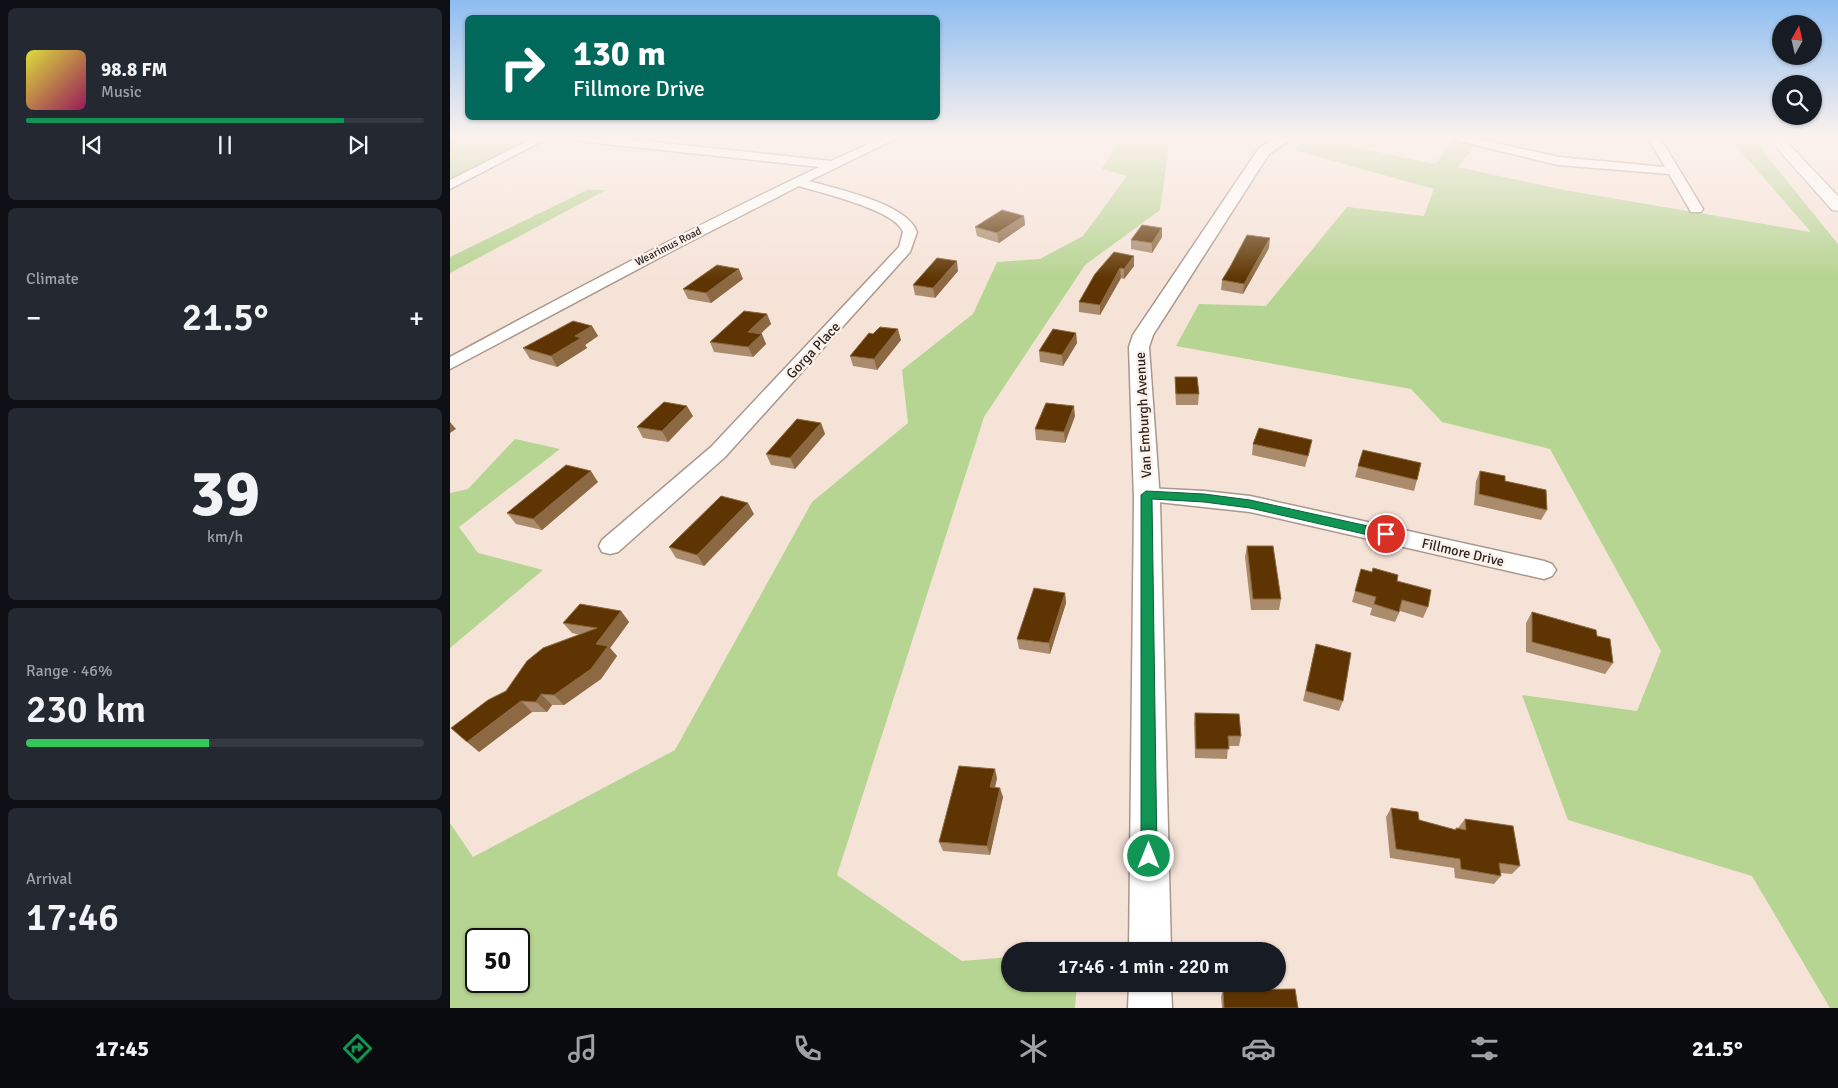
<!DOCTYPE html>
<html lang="en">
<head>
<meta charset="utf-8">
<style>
	:root { --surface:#171b24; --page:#242831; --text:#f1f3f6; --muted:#9ea1a6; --line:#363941; --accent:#109554 }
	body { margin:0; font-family:Signika,sans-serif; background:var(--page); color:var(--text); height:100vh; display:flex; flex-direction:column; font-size:19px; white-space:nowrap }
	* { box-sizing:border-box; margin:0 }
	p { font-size:16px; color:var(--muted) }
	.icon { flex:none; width:28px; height:28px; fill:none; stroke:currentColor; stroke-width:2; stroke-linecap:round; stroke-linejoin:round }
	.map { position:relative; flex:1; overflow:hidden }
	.sheet { display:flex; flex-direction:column; gap:8px; padding:8px; background:#0d0f14; width:450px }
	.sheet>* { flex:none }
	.guide { position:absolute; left:15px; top:15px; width:475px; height:105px; border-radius:8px; box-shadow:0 1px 4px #0004; background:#00695c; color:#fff; overflow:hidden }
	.needle { width:32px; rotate:8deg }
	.tools { position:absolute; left:1322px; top:15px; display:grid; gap:10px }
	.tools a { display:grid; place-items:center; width:50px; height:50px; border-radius:50%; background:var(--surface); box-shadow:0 1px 4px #0004; font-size:25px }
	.speed { position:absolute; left:15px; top:928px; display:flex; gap:10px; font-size:25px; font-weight:700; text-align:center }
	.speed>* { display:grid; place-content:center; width:65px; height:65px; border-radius:50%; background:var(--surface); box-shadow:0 1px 4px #0004; line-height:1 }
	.speed .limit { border:2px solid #111; border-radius:8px; background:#fff; color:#111 }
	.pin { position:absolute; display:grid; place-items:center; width:42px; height:42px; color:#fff; margin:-21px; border:2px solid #fff; border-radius:50%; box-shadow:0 1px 5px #0007 }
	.me { position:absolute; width:55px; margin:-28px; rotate:0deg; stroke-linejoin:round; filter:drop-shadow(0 0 4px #0008) }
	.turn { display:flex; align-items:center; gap:18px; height:105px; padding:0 25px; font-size:22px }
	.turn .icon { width:65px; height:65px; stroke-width:2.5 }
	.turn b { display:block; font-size:35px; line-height:42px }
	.big { font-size:38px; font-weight:600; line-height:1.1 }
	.sheet .card { flex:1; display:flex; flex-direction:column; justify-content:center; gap:8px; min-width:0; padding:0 18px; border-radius:8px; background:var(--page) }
	.sheet .dial { align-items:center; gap:0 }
	.dial b { font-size:65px; line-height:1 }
	.song { display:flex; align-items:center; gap:15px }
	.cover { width:60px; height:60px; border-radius:8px; background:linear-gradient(135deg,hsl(60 70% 55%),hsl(330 70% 35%)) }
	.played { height:5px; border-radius:2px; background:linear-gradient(90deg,var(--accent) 80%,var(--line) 80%) }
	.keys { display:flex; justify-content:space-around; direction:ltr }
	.heat { display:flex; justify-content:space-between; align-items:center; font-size:28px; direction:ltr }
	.charge { height:8px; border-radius:4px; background:linear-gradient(90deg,#34c759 46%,var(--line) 0) }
	.trip { position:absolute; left:551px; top:942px; width:285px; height:50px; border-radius:25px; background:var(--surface); box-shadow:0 1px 4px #0004; font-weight:600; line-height:50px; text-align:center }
	.menu { display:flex; height:80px; justify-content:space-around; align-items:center; background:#090b0e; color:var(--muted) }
	.menu .icon { width:35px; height:35px }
	.menu .on { color:var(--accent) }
	.menu b { font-size:22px; color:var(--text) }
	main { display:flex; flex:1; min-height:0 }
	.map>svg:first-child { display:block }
	.green { fill:#b6d492; fill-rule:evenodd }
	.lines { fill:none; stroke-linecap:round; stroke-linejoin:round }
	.minor-casing { stroke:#a8978c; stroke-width:3 }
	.major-casing { stroke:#a8978c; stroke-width:3 }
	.highway-casing { stroke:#a8978c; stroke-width:2 }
	.minor { fill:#fff; fill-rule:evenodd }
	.major { fill:#fff; fill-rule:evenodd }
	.highway { fill:#fff; fill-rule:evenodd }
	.wall { fill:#aa8c6d }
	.shaded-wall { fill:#8c6942 }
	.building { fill:#5e3502; stroke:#8c6942 }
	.route { fill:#109554; stroke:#0a6137 }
	.labels { text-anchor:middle; stroke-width:5; stroke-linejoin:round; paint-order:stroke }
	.far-street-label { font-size:11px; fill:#2c2521; stroke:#fdf2eb }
	.street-label { font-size:14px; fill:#2c2521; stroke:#fdf2eb }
</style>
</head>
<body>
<main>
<section class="sheet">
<div class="card">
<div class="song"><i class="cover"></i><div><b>98.8 FM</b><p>Music</p></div></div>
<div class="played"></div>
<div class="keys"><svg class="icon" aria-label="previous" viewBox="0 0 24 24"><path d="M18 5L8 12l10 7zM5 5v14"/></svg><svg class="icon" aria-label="pause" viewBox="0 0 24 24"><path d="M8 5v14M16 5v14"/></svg><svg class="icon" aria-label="next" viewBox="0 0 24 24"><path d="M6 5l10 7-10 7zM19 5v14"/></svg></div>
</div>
<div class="card"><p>Climate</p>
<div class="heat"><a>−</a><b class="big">21.5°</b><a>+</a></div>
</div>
<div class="card dial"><b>39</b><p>km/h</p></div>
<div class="card"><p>Range · 46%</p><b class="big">230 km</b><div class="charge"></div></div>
<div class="card"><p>Arrival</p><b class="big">17:46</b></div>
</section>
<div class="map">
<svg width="1388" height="1008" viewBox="0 0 1388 1008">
	<rect width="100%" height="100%" fill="#f6e3d8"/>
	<g class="green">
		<path d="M0,138H64L89,142L16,178L0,177Z"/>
		<path d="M671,138H720L710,210L635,265L534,417L387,875L512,961L560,957V984H627L625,1008H0V823L23,857L225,750L362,502L458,423L452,370L523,314L547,262L590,259L633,236L677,176L652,169ZM26,939H69V981H26Z"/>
		<path d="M858,138L985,164L1006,138H1031L1008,167L1114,190L1361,232L1279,138H1302L1388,244V1008H1380L1302,876L1118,820L1072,695L1187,711L1211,651L1100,449L992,422L961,389L726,346L749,304L816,306L897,207L974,216L984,189L844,150Z"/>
		<path d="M137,190H156L0,273V257Z"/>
		<path d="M65,439L110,449L9,527L28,553L93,570L0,648V493L18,489Z"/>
	</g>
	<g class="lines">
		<g class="minor-casing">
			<g id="minor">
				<path d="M83,138H98L0,189V180Z"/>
				<path d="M122,138H166L381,161L432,138H447L359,181C386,189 457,203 467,232L460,252L275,457L168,552L160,554L152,552L149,546L152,540L261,447L449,247L453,232C446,210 371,193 349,186L224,250L0,369V357C122,291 245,226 369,167L128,141Z"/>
				<path d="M1003,138H1024L1108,157L1215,167L1198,138H1210L1253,209L1251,212H1241L1219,174L1108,165L1005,140Z"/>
				<path d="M696,488L754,491L800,496L1094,561L1102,564L1106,570L1102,576L1094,579L800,512L689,500L685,495L689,490Z"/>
			</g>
		</g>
		<g class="major-casing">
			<g id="major">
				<path d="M825,138H842L819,154L703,335L699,347L710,500L721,951H679L684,500L679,347L683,335L809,148Z"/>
				<path d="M679,984H721L722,1008H678Z"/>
			</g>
		</g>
		<g class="highway-casing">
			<path id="highway" d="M1318,138H1333L1388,196V211L1382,210Z"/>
		</g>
		<use href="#minor" class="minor"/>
		<use href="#major" class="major"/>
		<use href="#highway" class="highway"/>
	</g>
	<g class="wall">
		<path d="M574,216L575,225L549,243L527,236L525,227Z"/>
		<path d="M712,237L702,253L681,249V240Z"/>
		<path d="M819,248L793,294L771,290L772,280L780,267Z"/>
		<path d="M664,252L684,266L674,279L671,278L650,315L629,312V302Z"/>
		<path d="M508,271L485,298L465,295L463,285Z"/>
		<path d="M293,279L261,303L238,299L233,289Z"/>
		<path d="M317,314L321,324L311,333L316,344L303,357L264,352L260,342Z"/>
		<path d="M142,326L148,336L135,345L137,348L107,367L80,359L73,348Z"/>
		<path d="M626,333L627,343L613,366L590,362L589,351Z"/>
		<path d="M451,340L427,370L403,366L400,356Z"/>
		<path d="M725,377L749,394L748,405H726L725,388Z"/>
		<path d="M243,416L218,442L193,438L187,427Z"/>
		<path d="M625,416L615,443L586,440L585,429Z"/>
		<path d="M371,423L375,434L345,469L321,465L316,454Z"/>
		<path d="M803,444L860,450L855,467L802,455Z"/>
		<path d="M913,450L967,480L964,491L905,477Z"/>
		<path d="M1030,471L1055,481L1097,510L1091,520L1024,505L1026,481Z"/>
		<path d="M148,482L92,530L66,524L57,513Z"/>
		<path d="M304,514L254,566L226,558L219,547Z"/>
		<path d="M797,546L831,599L829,610H801L795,557Z"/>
		<path d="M911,569L947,581L978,607L973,618L950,611L945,622L920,615L922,608L902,602Z"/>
		<path d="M615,593L616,603L600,654L569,649L567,639Z"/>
		<path d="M171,611L179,622L160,648L167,656L151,679L114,705H102L97,712H82L29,752L56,691L130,635L122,633L113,623Z"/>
		<path d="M1082,612L1147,636L1163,663L1155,674L1076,652V623Z"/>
		<path d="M866,644L893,701L889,711L853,701Z"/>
		<path d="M745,713L791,736L789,746H778L777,759L745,758L744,723Z"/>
		<path d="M547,778L545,787L553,797L540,855L493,851L489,842Z"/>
		<path d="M941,808L969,820L1005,830L1006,828H1008L1015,819L1070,866L1062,874L1051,873V876L1044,884L1005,878L1004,868L940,858L936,817Z"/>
		<path d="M773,990L848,1008H772L771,997Z"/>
	</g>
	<g class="shaded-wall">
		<path d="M574,216L575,225L549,243L547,233Z"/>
		<path d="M712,228V237L702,253V243Z"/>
		<path d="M820,238L819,248L793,294L794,284Z"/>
		<path d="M684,256V266L674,279V269Z"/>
		<path d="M507,261L508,271L485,298L483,288Z"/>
		<path d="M670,268L671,278L650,315V305Z"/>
		<path d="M289,269L293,279L261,303L256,293Z"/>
		<path d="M317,314L321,324L302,342L298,332Z"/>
		<path d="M142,326L148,336L135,345L137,348L107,367L101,356L125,336Z"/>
		<path d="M448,329L451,340L427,370L424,359Z"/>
		<path d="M626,333L627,343L613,366L612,355Z"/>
		<path d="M312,334L316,344L303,357L298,347Z"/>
		<path d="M237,406L243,416L218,442L212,431Z"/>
		<path d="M624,406L625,416L615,443L614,432Z"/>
		<path d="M0,422L6,429L0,433Z"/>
		<path d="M371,423L375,434L345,469L340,458Z"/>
		<path d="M141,471L148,482L92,530L83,519Z"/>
		<path d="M298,503L304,514L254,566L247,555Z"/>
		<path d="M615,593L616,603L600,654L599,643Z"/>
		<path d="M171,611L179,622L160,648L167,656L151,679L114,705L104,695Z"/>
		<path d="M91,694L102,705L97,712L86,702Z"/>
		<path d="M71,701L82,712L29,752L17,742Z"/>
		<path d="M545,769L547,778L543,796L540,787Z"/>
		<path d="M550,788L553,797L540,855L537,846Z"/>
	</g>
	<g class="building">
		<path d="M552,210L574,216L547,233L525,227Z"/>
		<path d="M692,225L712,228L702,243L681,240Z"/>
		<path d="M797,235L820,238L794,284L772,280L780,267Z"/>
		<path d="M664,252L684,256L674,269L670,268L650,305L629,302L645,274Z"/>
		<path d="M487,258L507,261L483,288L463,285Z"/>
		<path d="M267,265L289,269L256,293L233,289Z"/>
		<path d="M294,311L317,314L298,332L312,334L298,347L260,342Z"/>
		<path d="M123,321L142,326L125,336L131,338L101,356L73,348Z"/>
		<path d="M430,327L448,329L424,359L400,356L419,333L423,334Z"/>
		<path d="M603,329L626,333L612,355L589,351Z"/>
		<path d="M725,377H747L749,394H726Z"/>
		<path d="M214,402L237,406L212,431L187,427Z"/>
		<path d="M596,403L624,406L614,432L585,429Z"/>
		<path d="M347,419L371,423L340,458L316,454Z"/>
		<path d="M809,428L862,440L858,456L803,444Z"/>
		<path d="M913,450L971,463L967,480L908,466Z"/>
		<path d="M116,465L141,471L83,519L57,513Z"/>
		<path d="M1030,471L1055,476V481L1096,490L1097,510L1029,494Z"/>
		<path d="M271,496L298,503L247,555L219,547Z"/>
		<path d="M797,546H823L831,599H803Z"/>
		<path d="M923,568L948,575L947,581L981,590L978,607L952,600L949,612L924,604L926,597L905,591L911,569L922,572Z"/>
		<path d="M584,588L615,593L599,643L567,639Z"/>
		<path d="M130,604L171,611L146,644L158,646L141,669L104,695L91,694L86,702L71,701L17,742L1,728L38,700L56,691L77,661L93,648L147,628L113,623Z"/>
		<path d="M1082,612L1146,630L1147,636L1160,639L1163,663L1082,642Z"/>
		<path d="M866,644L901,653L893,701L856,691Z"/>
		<path d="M745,713L789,714L791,736H778L779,749H746Z"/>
		<path d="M509,766L545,769L540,787L550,788L537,846L489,842Z"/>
		<path d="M941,808L968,812L969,820L1006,830V828L1016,830L1015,819L1063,826L1070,866L1049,863L1051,876L1011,869L1010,859L946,849Z"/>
		<path d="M845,989L848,1008H774L773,990Z"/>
	</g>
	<linearGradient id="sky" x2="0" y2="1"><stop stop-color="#8ebdf1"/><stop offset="0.49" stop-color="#fbf2ed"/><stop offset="1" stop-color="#fbf2ed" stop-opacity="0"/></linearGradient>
	<rect width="1388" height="279" fill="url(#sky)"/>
	<path class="route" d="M696,491L754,494L800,500L936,530L942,534L936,539L800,508L754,502L702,499L707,856L705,862L699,865L693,862L691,856V495Z"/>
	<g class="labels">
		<g class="far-street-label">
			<text transform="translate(218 246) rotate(-27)" y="4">Wearimus Road</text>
		</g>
		<g class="street-label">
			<text transform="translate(363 350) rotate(-47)" y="5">Gorga Place</text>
			<text transform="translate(693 415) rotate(-93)" y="5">Van Emburgh Avenue</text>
			<text transform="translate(1013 552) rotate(13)" y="5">Fillmore Drive</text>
		</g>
	</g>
</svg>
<div class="tools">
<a><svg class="needle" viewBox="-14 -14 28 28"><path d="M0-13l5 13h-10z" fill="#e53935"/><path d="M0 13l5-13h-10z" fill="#9ea1a6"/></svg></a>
<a><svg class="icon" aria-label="search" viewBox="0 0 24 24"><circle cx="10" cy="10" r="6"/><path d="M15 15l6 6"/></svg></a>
</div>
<div class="speed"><div class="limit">50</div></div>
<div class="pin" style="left:936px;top:534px;background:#d93025"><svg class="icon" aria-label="arrive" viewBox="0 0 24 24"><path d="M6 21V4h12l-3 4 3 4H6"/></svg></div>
<svg class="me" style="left:699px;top:856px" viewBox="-20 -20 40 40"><circle r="17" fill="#109554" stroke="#fff" stroke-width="3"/><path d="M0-11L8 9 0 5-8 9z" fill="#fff"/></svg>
<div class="trip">17:46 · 1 min · 220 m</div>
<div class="guide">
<div class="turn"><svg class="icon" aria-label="right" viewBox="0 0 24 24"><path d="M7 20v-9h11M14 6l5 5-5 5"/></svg><div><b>130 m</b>Fillmore Drive</div></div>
</div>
</div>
</main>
<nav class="menu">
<b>17:45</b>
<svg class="icon on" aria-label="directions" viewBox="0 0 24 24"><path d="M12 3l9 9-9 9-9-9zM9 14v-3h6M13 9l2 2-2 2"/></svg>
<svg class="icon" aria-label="music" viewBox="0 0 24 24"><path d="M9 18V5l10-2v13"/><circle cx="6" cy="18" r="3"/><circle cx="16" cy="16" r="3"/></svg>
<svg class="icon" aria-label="phone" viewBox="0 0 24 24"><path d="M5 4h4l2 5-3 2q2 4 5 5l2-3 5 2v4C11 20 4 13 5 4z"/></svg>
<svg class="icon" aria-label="climate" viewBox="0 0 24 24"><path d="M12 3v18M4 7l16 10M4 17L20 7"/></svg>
<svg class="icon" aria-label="car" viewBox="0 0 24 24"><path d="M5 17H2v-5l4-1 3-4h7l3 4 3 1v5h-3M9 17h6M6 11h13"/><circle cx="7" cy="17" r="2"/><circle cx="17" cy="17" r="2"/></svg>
<svg class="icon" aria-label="filters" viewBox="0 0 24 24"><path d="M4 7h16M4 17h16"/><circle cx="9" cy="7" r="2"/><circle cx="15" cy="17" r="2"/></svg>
<b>21.5°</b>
</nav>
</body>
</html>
